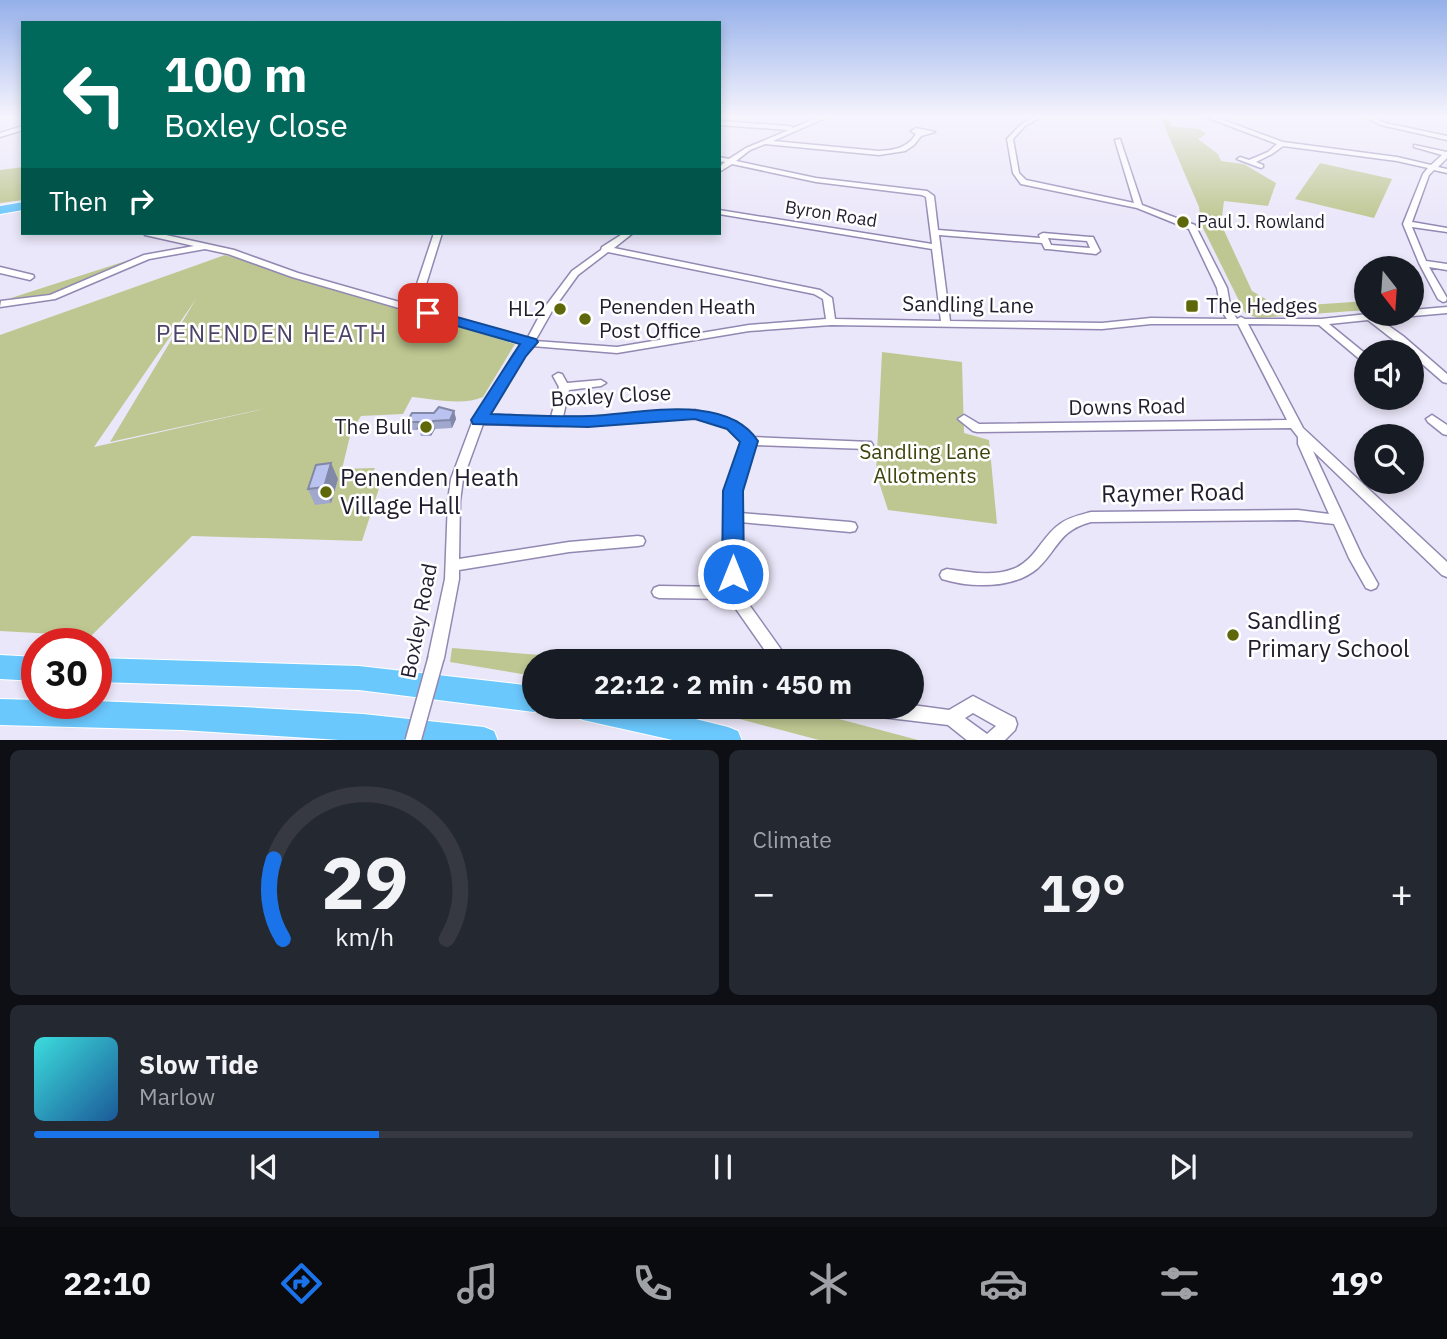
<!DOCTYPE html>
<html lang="en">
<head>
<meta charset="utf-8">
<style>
	:root { --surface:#171b24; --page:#242831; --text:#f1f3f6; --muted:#9ea1a6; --line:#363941; --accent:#1a73e8 }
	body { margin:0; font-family:"IBM Plex Sans",sans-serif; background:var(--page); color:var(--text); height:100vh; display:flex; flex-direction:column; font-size:26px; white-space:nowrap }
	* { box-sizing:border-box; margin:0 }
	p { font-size:23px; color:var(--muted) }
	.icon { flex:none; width:38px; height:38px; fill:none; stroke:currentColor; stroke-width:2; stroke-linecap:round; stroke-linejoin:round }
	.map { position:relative; height:740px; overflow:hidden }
	.sheet { display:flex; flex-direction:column; gap:10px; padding:10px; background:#0d0f14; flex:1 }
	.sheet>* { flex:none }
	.guide { position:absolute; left:21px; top:21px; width:700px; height:214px; border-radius:0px; box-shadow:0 4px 10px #0003; background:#00695c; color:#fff; overflow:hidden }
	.needle { width:46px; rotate:163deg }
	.controls { position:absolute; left:1354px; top:256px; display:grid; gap:14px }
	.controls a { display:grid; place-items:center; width:70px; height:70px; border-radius:50%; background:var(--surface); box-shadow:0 4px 10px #0003; font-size:35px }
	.speed { position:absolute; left:21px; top:628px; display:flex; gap:14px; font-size:35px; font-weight:700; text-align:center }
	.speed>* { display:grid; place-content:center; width:91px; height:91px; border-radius:50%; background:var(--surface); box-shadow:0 4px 10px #0003; line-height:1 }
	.speed .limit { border:10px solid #d22; background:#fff; color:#111 }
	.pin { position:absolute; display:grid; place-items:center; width:60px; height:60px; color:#fff; margin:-30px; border-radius:14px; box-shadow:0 4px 10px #0006 }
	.me { position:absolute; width:77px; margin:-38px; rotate:0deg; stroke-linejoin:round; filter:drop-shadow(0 0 5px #0008) }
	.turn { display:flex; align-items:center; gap:24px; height:147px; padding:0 28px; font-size:32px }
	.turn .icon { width:91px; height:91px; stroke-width:2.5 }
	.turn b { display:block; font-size:49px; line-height:60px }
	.then { display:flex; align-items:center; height:66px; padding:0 28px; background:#0003; gap:14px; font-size:26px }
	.big { font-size:52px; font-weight:800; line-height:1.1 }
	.sheet .tile { flex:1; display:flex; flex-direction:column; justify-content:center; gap:10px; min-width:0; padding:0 24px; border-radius:10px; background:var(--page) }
	.sheet .dial { align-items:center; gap:0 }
	.dial svg { height:182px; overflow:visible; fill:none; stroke:var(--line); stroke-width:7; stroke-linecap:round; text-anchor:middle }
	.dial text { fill:var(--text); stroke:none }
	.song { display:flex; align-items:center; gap:21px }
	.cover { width:84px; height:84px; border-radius:10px; background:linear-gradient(135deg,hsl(180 70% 55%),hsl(210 70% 35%)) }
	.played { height:7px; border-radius:4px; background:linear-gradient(90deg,var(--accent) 25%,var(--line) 25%) }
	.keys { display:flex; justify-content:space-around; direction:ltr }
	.heat { display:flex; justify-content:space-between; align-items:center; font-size:38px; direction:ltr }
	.sheet .tiles { flex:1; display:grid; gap:10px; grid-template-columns:1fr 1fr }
	.tile:last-child { grid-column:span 2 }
	.trip { position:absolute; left:522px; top:649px; width:402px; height:70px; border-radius:35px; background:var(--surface); box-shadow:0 4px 10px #0003; font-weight:800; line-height:70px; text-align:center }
	.menu { display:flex; height:112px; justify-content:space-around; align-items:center; background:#090b0e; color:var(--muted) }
	.menu .icon { width:49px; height:49px }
	.menu .on { color:var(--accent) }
	.menu b { font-size:32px; color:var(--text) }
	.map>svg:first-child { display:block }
	.green { fill:#bec791; fill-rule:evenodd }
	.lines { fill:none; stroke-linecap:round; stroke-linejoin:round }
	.minor-casing { stroke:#9288b2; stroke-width:3 }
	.highway-casing { stroke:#fff; stroke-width:2 }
	.minor { fill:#fff; fill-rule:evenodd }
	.highway { fill:#6bc8fd; fill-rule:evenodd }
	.minor-bridge-casing { stroke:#9288b2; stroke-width:18; stroke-linecap:butt }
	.minor-bridge { stroke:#fff; stroke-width:15 }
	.wall { fill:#a0a8ce }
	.shaded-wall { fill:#8288a8 }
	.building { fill:#bac3f0; stroke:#8288a8; stroke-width:2 }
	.route { fill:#1a73e8; stroke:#114b97; stroke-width:2 }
	.poi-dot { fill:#5e6709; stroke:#fff; stroke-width:2.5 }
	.labels { text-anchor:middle; stroke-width:5; stroke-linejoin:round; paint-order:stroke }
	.far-street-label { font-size:18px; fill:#221d2e; stroke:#fff }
	.far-poi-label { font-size:18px; fill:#221d2e; stroke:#fff; text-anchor:start }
	.street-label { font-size:21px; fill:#221d2e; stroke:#fff }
	.poi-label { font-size:21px; fill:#221d2e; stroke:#fff; text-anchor:start }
	.park-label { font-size:21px; fill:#3e440b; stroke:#fff }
	.quarter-label { font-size:24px; letter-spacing:2px; fill:#4e446a; stroke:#fff }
	.near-poi-label { font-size:24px; fill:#221d2e; stroke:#fff; text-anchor:start }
	.near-street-label { font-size:24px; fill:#221d2e; stroke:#fff }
</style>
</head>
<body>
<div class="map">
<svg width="1447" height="741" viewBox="0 0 1447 741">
	<rect width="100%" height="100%" fill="#ebe7fa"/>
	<g class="green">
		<path d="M1160,116H1166L1172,126L1200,129L1206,134L1198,139L1218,154L1221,161L1244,164L1276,183L1268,206L1224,201L1221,224L1252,291L1279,307L1367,301V310L1258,318L1245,313L1201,224L1199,207Z"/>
		<path d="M1320,163L1392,179L1374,218L1295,199Z"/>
		<path d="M23,167V200L0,203V170Z"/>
		<path d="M225,255L515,344L483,397C463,406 434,399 412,397L403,414L361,416L351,432L342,469L375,468L371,475L383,476L362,541L192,536L91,636L0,631V335ZM196,299L110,442L268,408L94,447Z"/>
		<path d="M129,260C93,281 55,297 13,301L11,298Z"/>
		<path d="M882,352L962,362L964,433L989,440L997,524L888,510L876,473Z"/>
		<path d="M452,648L592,659L604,661L534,662V676L450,662Z"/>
		<path d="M694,707H794L918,740H819Z"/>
	</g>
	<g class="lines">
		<g class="minor-casing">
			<g id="minor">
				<path d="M821,116H830L773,141L879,151C895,150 907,148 916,134L911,131L916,128L935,132L921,136L914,145L905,151L879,155L765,144L750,150L736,161L816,178L927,191L934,196L938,230L1040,238L1039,235L1043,233L1090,237H1093L1100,251L1096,254L1048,249H1045L1042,243L939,235L950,321L1102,323L1151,318L1227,319L1221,310L1217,288L1189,229L1137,208L1021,184L1013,173L1007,139C1017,128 1027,116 1043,116L1025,126L1013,139L1019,173L1026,180L1134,203L1115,140L1120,139L1142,205L1195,225L1227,288L1231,310L1237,319L1241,317L1245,319H1321L1377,313H1412V310L1447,307V313L1379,319L1403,336L1447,374V383L1443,382L1412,355V352H1409L1368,320L1329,324L1367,355V363L1363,362L1319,325L1248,324L1303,428L1447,562V577L1442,575L1313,451L1362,556L1378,584L1376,588L1371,590L1366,588L1349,558L1334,524L1298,520L1091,522C1058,531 1059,548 1038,568C1014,589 971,588 942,579L940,575L942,571L947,569C968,572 993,577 1013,569C1035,561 1042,536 1060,524C1069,517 1080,515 1091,512L1298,510L1329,514L1298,444V437L1291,428L977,432L973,431L958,419L964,415L979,424L1287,420L1238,324H1151L1102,329L831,325L749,331L617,353L532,346L523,356L487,416L551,417L559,387L553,376L558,373L562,374L567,383L601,380L606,383L601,386L569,390L563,417H588L695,410L737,422L753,437L871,442L873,445L871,448L867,449L755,445L739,490L740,513L850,522L855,523L857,527L855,531L850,532L740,522V592L790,662H773L729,599L659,598L654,596L652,592L654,588L659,586L726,587L727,490L744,442L729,428L695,418L556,426L483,424L463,479L460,501L459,559L569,542L638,536L643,537L645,541L643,545L638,546L569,552L459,570V579L444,658L442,663L436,665L430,663L428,658L445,579L448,501L451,479L473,420L514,354L523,344L292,277L228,254L205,249L149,259L55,299L0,307L1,301L50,295L144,255L194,246L145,235L144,233H157L234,250L298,273L403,303L414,293L434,233H442L423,294L411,305L527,339L542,311L572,271L601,250L602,247L624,233H633L614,248L820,290L832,298L835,319L941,321L932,249L719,214V210L932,244L926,197L922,195L816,182L732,164L719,172V167L725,162L719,161V157L729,159L746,148L789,130L719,125V121L790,126L793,128ZM1048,238L1087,241L1090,248L1051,245ZM608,252L814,294L823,299L826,319L749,325L617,347L535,341L552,311L578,275Z"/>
				<path d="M1203,116H1212L1283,142L1397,157L1431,165L1442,155L1414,147V145L1447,152V158L1438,167L1447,169V173L1434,170L1429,175L1412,222L1447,228V232L1412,227L1426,261L1447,264V270L1429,267L1447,298L1446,301L1443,302L1438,299L1419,263L1403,224L1423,174L1428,168L1397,161L1283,146L1272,154L1256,162L1263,165V167L1261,168L1237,159L1240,157L1249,160L1268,152L1277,144Z"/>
				<path d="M1363,116H1371L1385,123L1447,136V140L1381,125Z"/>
				<path d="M23,126V130L0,137V133Z"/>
				<path d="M0,267L33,275L34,277L30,280L0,273Z"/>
				<path d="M1432,415L1447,425V435L1443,434L1428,422L1426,419Z"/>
				<path d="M973,696L1015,718L1017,724L1015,730L1004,741H968L948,725L864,715L858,712L856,707H912V705L949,710ZM973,713L996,726L987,734L965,718Z"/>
			</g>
		</g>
		<g class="highway-casing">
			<g id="highway">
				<path d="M23,202V210L0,214V206Z"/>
				<path d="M0,655L37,657V681L0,679Z"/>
				<path d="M96,658L359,666L534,686V707H544L534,712L359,690L96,682Z"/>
				<path d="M0,699L37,700V704L96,701L242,707L363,714L484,727L494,731L498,741H355L182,730L0,725Z"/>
				<path d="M569,707H647L728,727L738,731L742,741H677L583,720L573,716Z"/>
			</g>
		</g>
		<use href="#minor" class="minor"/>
		<use href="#highway" class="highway"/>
		<g class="minor-bridge-casing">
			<path id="minor-bridge" d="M413,741L436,658"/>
		</g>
		<use href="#minor-bridge" class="minor-bridge"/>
	</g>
	<g class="wall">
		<path d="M454,411L456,419L452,428L435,429L431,436H421L419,430H409L407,422L434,413Z"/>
		<path d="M338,479L331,503L315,505L308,489Z"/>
	</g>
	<g class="shaded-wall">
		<path d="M454,411L456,419L452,428L450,420Z"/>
		<path d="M433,421L435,429L431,436L429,428Z"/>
		<path d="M331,463L338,479L331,503L324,487Z"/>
	</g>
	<g class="building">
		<path d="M439,407L454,411L450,420L433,421L429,428H418L421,422H407L412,413H434Z"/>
		<path d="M331,463L324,487L308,489L316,465Z"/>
	</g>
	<linearGradient id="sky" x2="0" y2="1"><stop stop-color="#95b0ea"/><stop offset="0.53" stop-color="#f6f4fd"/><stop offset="1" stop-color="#f6f4fd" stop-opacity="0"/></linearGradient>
	<rect width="1447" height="220" fill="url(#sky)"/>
	<path class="route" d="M428,309L536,339L538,342L526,356L491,414C524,415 557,417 589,416C639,414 726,392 758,441L743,491L744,574L741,580L733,582L725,580L722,574L723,491L740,442L727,429L695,419L588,427L473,424L471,420L520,344L422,316L420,313L422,310Z"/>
	<g class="poi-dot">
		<circle cx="1183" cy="222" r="7"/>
		<rect x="1185" y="299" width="14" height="14" rx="3.5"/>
		<circle cx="560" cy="309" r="7"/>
		<circle cx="585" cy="319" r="7"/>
		<circle cx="426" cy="427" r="7"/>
		<circle cx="326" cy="492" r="7"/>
		<circle cx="1233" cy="635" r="7"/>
	</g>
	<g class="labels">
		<g class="far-street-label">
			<text transform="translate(831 214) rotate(9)" y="6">Byron Road</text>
		</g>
		<g class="far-poi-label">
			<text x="1197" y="228">Paul J. Rowland</text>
		</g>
		<g class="street-label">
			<text transform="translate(968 305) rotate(1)" y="7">Sandling Lane</text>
			<text transform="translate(611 396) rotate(-3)" y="7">Boxley Close</text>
			<text transform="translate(1127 407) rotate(-1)" y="7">Downs Road</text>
			<text transform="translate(419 621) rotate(-79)" y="7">Boxley Road</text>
		</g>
		<g class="poi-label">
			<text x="1206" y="313">The Hedges</text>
			<text x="599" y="314">Penenden Heath<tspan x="599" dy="24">Post Office</tspan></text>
			<text x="546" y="316" text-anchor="end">HL2</text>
			<text x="412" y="434" text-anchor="end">The Bull</text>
		</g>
		<g class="park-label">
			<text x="925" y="459">Sandling Lane<tspan x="925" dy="24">Allotments</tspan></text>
		</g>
		<g class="quarter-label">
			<text x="272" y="342">PENENDEN HEATH</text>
		</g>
		<g class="near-poi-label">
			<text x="340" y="486">Penenden Heath<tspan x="340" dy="28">Village Hall</tspan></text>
			<text x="1247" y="629">Sandling<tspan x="1247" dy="28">Primary School</tspan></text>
		</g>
		<g class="near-street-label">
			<text transform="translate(1173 493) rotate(-1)" y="8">Raymer Road</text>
		</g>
	</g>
</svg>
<div class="controls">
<a><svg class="needle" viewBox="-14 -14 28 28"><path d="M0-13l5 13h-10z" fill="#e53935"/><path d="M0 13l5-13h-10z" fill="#9ea1a6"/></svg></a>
<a><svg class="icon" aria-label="sound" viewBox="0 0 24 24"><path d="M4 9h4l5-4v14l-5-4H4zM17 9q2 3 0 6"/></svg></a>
<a><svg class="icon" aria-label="search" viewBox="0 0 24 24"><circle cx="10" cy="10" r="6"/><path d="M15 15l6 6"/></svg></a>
</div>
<div class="speed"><div class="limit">30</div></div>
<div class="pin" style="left:428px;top:313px;background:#d93025"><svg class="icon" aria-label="arrive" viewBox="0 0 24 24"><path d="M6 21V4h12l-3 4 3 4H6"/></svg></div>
<svg class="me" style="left:733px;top:574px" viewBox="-20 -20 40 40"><circle r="17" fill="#1a73e8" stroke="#fff" stroke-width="3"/><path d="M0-11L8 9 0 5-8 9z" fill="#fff"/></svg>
<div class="trip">22:12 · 2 min · 450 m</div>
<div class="guide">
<div class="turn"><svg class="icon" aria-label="left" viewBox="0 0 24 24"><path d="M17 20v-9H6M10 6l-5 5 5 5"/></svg><div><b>100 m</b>Boxley Close</div></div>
<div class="then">Then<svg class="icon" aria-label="right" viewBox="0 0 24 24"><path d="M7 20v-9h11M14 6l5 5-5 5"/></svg></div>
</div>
</div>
<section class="sheet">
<div class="tiles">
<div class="tile dial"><svg viewBox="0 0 100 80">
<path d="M14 69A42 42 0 1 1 86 69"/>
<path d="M14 69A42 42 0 0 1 10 34" stroke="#1a73e8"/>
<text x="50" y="56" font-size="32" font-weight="700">29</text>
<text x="50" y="72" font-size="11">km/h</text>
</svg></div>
<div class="tile"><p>Climate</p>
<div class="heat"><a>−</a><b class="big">19°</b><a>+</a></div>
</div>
<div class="tile">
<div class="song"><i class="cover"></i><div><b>Slow Tide</b><p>Marlow</p></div></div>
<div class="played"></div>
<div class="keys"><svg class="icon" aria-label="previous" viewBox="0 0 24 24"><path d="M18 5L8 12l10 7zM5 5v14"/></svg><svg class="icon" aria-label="pause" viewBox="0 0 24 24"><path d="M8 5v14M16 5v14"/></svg><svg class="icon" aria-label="next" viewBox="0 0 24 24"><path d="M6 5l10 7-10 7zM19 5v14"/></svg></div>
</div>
</div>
</section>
<nav class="menu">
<b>22:10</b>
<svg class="icon on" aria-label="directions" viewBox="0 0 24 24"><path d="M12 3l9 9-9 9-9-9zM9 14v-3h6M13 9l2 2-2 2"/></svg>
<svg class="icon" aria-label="music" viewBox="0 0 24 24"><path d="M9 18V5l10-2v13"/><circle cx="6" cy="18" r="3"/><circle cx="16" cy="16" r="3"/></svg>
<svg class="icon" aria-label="phone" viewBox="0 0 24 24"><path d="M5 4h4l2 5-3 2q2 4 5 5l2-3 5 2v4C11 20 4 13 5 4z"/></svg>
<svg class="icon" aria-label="climate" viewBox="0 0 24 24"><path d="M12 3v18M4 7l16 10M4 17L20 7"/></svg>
<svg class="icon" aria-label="car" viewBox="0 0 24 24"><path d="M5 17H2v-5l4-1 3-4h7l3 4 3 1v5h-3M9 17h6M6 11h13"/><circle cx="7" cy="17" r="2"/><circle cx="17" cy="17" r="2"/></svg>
<svg class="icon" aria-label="filters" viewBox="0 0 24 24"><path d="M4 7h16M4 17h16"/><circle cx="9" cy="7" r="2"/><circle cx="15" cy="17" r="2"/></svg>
<b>19°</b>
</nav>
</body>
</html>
